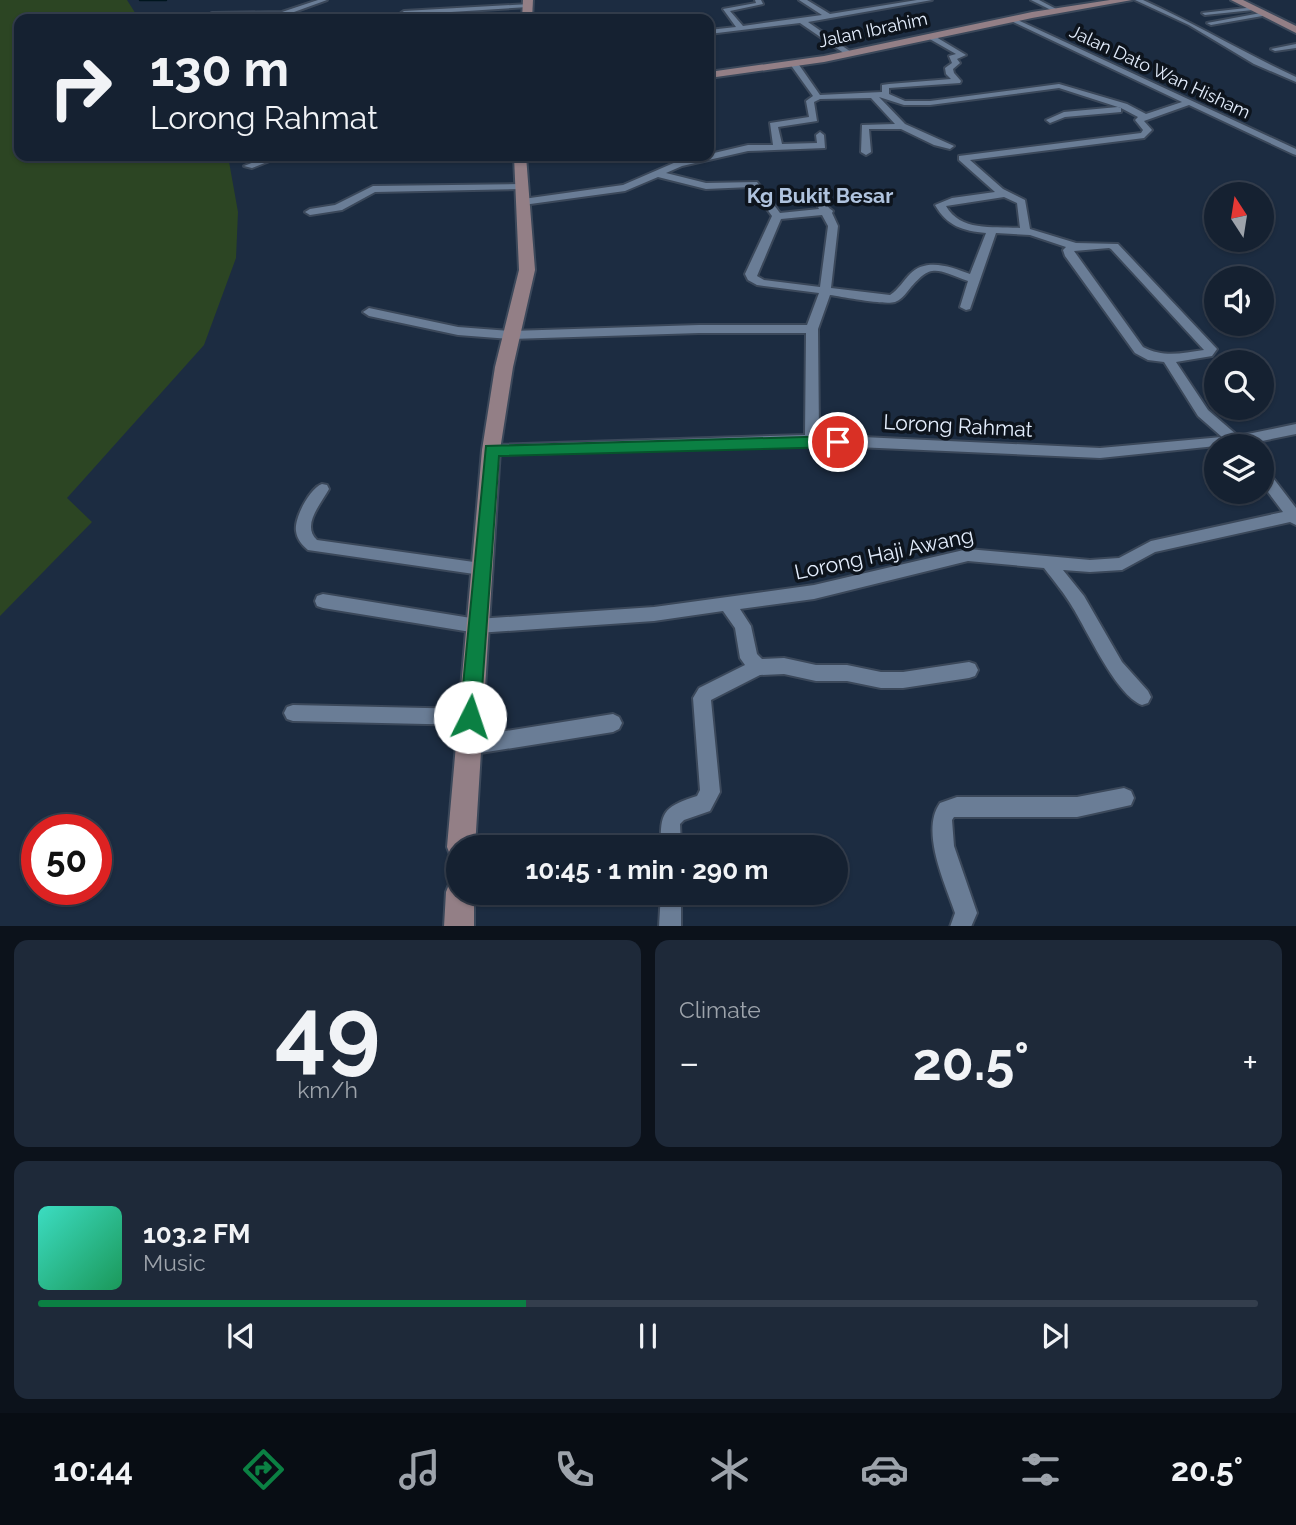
<!DOCTYPE html>
<html lang="en">
<head>
<meta charset="utf-8">
<style>
	:root { --surface:#152131; --page:#1e2939; --text:#f1f3f6; --muted:#9da3ab; --line:#343e4d; --accent:#0b8043 }
	body { margin:0; font-family:Raleway,sans-serif; background:var(--page); color:var(--text); height:100vh; display:flex; flex-direction:column; font-size:26px; white-space:nowrap }
	* { box-sizing:border-box; margin:0 }
	p { font-size:23px; color:var(--muted) }
	.icon { flex:none; width:38px; height:38px; fill:none; stroke:currentColor; stroke-width:2; stroke-linecap:round; stroke-linejoin:round }
	.map { position:relative; height:926px; overflow:hidden }
	.drawer { display:flex; flex-direction:column; gap:14px; padding:14px; background:#0c121b; flex:1 }
	.drawer>* { flex:none }
	.top-card { position:absolute; left:14px; top:14px; width:700px; height:147px; border-radius:14px; box-shadow:0 2px 5px #0004,0 0 0 2px var(--line); background:#152131; color:var(--text); overflow:hidden }
	.needle { width:46px; rotate:348deg }
	.fabs { position:absolute; left:1204px; top:182px; display:grid; gap:14px }
	.fabs a { display:grid; place-items:center; width:70px; height:70px; border-radius:50%; background:var(--surface); box-shadow:0 2px 5px #0004,0 0 0 2px var(--line); font-size:35px }
	.speed { position:absolute; left:21px; top:814px; display:flex; gap:14px; font-size:35px; font-weight:700; text-align:center }
	.speed>* { display:grid; place-content:center; width:91px; height:91px; border-radius:50%; background:var(--surface); box-shadow:0 2px 5px #0004,0 0 0 2px var(--line); line-height:1 }
	.speed .limit { border:10px solid #d22; background:#fff; color:#111 }
	.pin { position:absolute; display:grid; place-items:center; width:60px; height:60px; color:#fff; margin:-30px; border:4px solid #fff; border-radius:50%; box-shadow:0 2px 7px #0007 }
	.me { position:absolute; width:77px; margin:-38px; rotate:4deg; stroke-linejoin:round; filter:drop-shadow(0 0 5px #0008) }
	.turn { display:flex; align-items:center; gap:24px; height:147px; padding:0 21px; font-size:32px }
	.turn .icon { width:91px; height:91px; stroke-width:2.5 }
	.turn b { display:block; font-size:49px; line-height:60px }
	.big { font-size:52px; font-weight:700; line-height:1.1 }
	.drawer .card { flex:1; display:flex; flex-direction:column; justify-content:center; gap:10px; min-width:0; padding:0 24px; border-radius:14px; background:var(--page) }
	.drawer .dial { align-items:center; gap:0 }
	.dial b { font-size:91px; line-height:1 }
	.song { display:flex; align-items:center; gap:21px }
	.cover { width:84px; height:84px; border-radius:10px; background:linear-gradient(135deg,hsl(170 70% 55%),hsl(150 70% 35%)) }
	.played { height:7px; border-radius:4px; background:linear-gradient(90deg,var(--accent) 40%,var(--line) 40%) }
	.keys { display:flex; justify-content:space-around; direction:ltr }
	.heat { display:flex; justify-content:space-between; align-items:center; font-size:38px; direction:ltr }
	.drawer .tiles { flex:1; display:grid; gap:14px; grid-template-columns:1fr 1fr }
	.card:last-child { grid-column:span 2 }
	.trip { position:absolute; left:446px; top:835px; width:402px; height:70px; border-radius:35px; background:var(--surface); box-shadow:0 2px 5px #0004,0 0 0 2px var(--line); font-weight:700; line-height:70px; text-align:center }
	.menu { display:flex; height:112px; justify-content:space-around; align-items:center; background:#080d14; color:var(--muted) }
	.menu .icon { width:49px; height:49px }
	.menu .on { color:var(--accent) }
	.menu b { font-size:32px; color:var(--text) }
	.map>svg:first-child { display:block }
	.green { fill:#2c4523 }
	.lines { fill:none; stroke-linecap:round; stroke-linejoin:round }
	.stream { stroke:#00151e; stroke-width:2.5 }
	.minor-casing { stroke:#3b485a; stroke-width:4 }
	.secondary-casing { stroke:#3b485a; stroke-width:4 }
	.minor { fill:#6a7d96; fill-rule:evenodd }
	.secondary { fill:#937f86; fill-rule:evenodd }
	.route { fill:#0b8043; stroke:#07532c; stroke-width:2 }
	.labels { text-anchor:middle; stroke-width:7; stroke-linejoin:round; paint-order:stroke }
	.far-street-label { font-size:18px; fill:#e3edfc; stroke:#0d141d }
	.far-quarter-label { font-size:21px; font-weight:bold; fill:#afc3de; stroke:#0d141d }
	.street-label { font-size:21px; fill:#e3edfc; stroke:#0d141d }
</style>
</head>
<body>
<div class="map">
<svg width="1296" height="927" viewBox="0 0 1296 927">
	<rect width="100%" height="100%" fill="#1c2c41"/>
	<path class="green" d="M0,0H127L139,19H19V156H228L238,212L236,258L204,345L67,498L92,522L0,616Z"/>
	<g class="lines">
		<path class="stream" d="M140,0H166"/>
		<g class="minor-casing">
			<g id="minor">
				<path d="M318,0H327L283,16L212,17L209,15L212,13L282,12Z"/>
				<path d="M755,0H761L763,4L730,11L743,26L822,15L799,0H807L830,14L917,0H932L808,22L851,52V56H848L800,23L709,34V30L736,27L723,9L756,3Z"/>
				<path d="M1031,0H1039L1060,11L1055,12Z"/>
				<path d="M1135,0H1143C1196,24 1244,53 1296,77V82L1254,64L1189,25Z"/>
				<path d="M530,4L528,7L404,15L401,13L404,11Z"/>
				<path d="M1255,7L1253,10L1205,15L1202,13Z"/>
				<path d="M1266,12L1268,15L1211,25L1207,23Z"/>
				<path d="M1011,17L1296,149V155L1293,154L1189,105L1144,121L1152,130L1144,138L970,160L1003,189L1025,200L1030,229L1076,243L1118,244L1217,349L1212,356L1176,362L1208,410L1238,436L1296,424V434L1247,444L1248,446H1216L1100,458L812,445L491,455L484,450L491,445L805,435L806,333H699L511,339L458,335L369,316L363,312L369,308L458,327L511,331L699,325H807L819,293L757,285L748,280L745,274L772,216L751,187L706,189L658,177L625,191L523,205L518,202L523,199L623,185L676,162L748,145H773L770,123L809,117L806,101L813,96L790,64L791,62H797L820,95L882,92V85L889,84L951,79L946,74L945,68L952,63L949,56L956,54L928,38L931,34L966,55L957,59L960,63L953,69L954,73L961,81L960,83L889,88V94L905,101H930L1059,84L1127,104L1146,114L1182,102L1009,20ZM1059,88L1121,108L1138,117L1135,120L1143,130L1141,133L959,156V160L995,192L952,198L935,205C947,226 963,231 986,233L970,274C952,267 926,257 910,274C903,281 899,289 890,295L831,288L838,226L832,213L833,211L829,208L819,190L811,192L819,209L780,213L757,182L706,183L666,173L682,166L748,151L825,148L824,135L820,132L816,135L817,143L782,144L778,127L817,121L814,102L820,99L871,98L895,124L862,125L861,152L866,155L871,152L869,129H901L934,145L950,149L954,146L905,124L879,97L904,105H930ZM1004,197L1017,203L1020,228C993,226 961,232 946,206ZM822,215L828,226L820,287L764,280L757,276L781,219ZM996,233L1030,235L1066,247L1063,250L1065,256L1135,353L1148,360L1164,362L1198,416L1222,437L1100,448L819,435L818,329L830,295C844,297 883,305 895,302C900,300 904,296 907,292C931,262 935,269 968,281L960,307L966,310L970,309ZM1109,248L1111,249L1204,350C1182,353 1164,358 1143,347L1074,251Z"/>
				<path d="M1296,44V48L1275,51L1271,49Z"/>
				<path d="M1118,107L1121,108V112L1065,117L1050,123L1046,120L1064,112Z"/>
				<path d="M269,156H282L252,168L244,166Z"/>
				<path d="M521,184L524,185V189L375,192L342,210L310,215L305,212L310,209L335,205L373,186Z"/>
				<path d="M1262,469L1267,470L1296,508V525L1290,522L1155,552L1122,570L1090,572L1063,570L1084,596L1122,662L1148,691L1151,697L1148,703L1142,705C1116,695 1088,632 1073,608C1065,594 1054,581 1044,568L968,561L814,599L740,609L751,626L757,654L762,659L784,658L816,665H847L881,672H903L969,662L975,664L978,670L975,676L969,678L903,688H881L847,681H816L784,674L760,675L711,700L720,792L710,811L684,820L680,824L681,847H661C660,812 663,807 697,796L700,790L693,698L699,688L745,665L740,658L735,628L723,611L654,621L477,633L323,608L317,606L315,601L317,596L323,594L477,619L654,607L814,585L968,549L1090,560L1119,558L1151,541L1283,512L1262,484Z"/>
				<path d="M322,484L327,485L329,489C321,504 301,525 317,540L481,563L487,564L489,569L487,574L481,575L308,550C302,545 297,539 296,531C294,518 310,488 322,484Z"/>
				<path d="M293,705L470,709L476,711L479,717L476,723L470,725L293,721L287,719L284,713L287,707Z"/>
				<path d="M613,714L619,717L622,723L619,729L613,732L468,755L461,752L459,746L461,740L468,737Z"/>
				<path d="M1124,788L1131,791L1134,798L1131,805L1077,817H954L952,820L954,846L977,913L971,927H950L955,913C945,883 920,831 940,803L957,797H1077Z"/>
				<path d="M661,892H681V927H659Z"/>
			</g>
		</g>
		<g class="secondary-casing">
			<g id="secondary">
				<path d="M523,0H533L532,19H522Z"/>
				<path d="M1110,0H1132L1032,18L824,62L709,78V72L824,56L1032,12Z"/>
				<path d="M1231,0H1243L1296,26V33Z"/>
				<path d="M514,156H526L535,270L513,367L500,450L475,847H458V860L451,857L447,847L482,450L495,367L519,270Z"/>
				<path d="M458,878V892H474V927H444L446,892L450,882Z"/>
			</g>
		</g>
		<use href="#minor" class="minor"/>
		<use href="#secondary" class="secondary"/>
	</g>
	<path class="route" d="M838,436L846,442L838,447L499,456L480,717L477,723L470,726L463,723L460,717L486,446Z"/>
	<g class="labels">
		<g class="far-street-label">
			<text transform="translate(873 30) rotate(-12)" y="6">Jalan Ibrahim</text>
			<text transform="translate(1160 72) rotate(25)" y="6">Jalan Dato Wan Hisham</text>
		</g>
		<g class="far-quarter-label">
			<text x="820" y="203">Kg Bukit Besar</text>
		</g>
		<g class="street-label">
			<text transform="translate(958 426) rotate(3)" y="7">Lorong Rahmat</text>
			<text transform="translate(884 554) rotate(-12)" y="7">Lorong Haji Awang</text>
		</g>
	</g>
</svg>
<div class="fabs">
<a><svg class="needle" viewBox="-14 -14 28 28"><path d="M0-13l5 13h-10z" fill="#e53935"/><path d="M0 13l5-13h-10z" fill="#9da3ab"/></svg></a>
<a><svg class="icon" aria-label="sound" viewBox="0 0 24 24"><path d="M4 9h4l5-4v14l-5-4H4zM17 9q2 3 0 6"/></svg></a>
<a><svg class="icon" aria-label="search" viewBox="0 0 24 24"><circle cx="10" cy="10" r="6"/><path d="M15 15l6 6"/></svg></a>
<a><svg class="icon" aria-label="layers" viewBox="0 0 24 24"><path d="M12 4l9 5-9 5-9-5zM3 14l9 5 9-5"/></svg></a>
</div>
<div class="speed"><div class="limit">50</div></div>
<div class="pin" style="left:838px;top:442px;background:#d93025"><svg class="icon" aria-label="arrive" viewBox="0 0 24 24"><path d="M6 21V4h12l-3 4 3 4H6"/></svg></div>
<svg class="me" style="left:470px;top:717px" viewBox="-20 -20 40 40"><circle r="19" fill="#fff"/><path d="M0-13L10 11 0 6-10 11z" fill="#0b8043"/></svg>
<div class="trip">10:45 · 1 min · 290 m</div>
<div class="top-card">
<div class="turn"><svg class="icon" aria-label="right" viewBox="0 0 24 24"><path d="M7 20v-9h11M14 6l5 5-5 5"/></svg><div><b>130 m</b>Lorong Rahmat</div></div>
</div>
</div>
<section class="drawer">
<div class="tiles">
<div class="card dial"><b>49</b><p>km/h</p></div>
<div class="card"><p>Climate</p>
<div class="heat"><a>−</a><b class="big">20.5°</b><a>+</a></div>
</div>
<div class="card">
<div class="song"><i class="cover"></i><div><b>103.2 FM</b><p>Music</p></div></div>
<div class="played"></div>
<div class="keys"><svg class="icon" aria-label="previous" viewBox="0 0 24 24"><path d="M18 5L8 12l10 7zM5 5v14"/></svg><svg class="icon" aria-label="pause" viewBox="0 0 24 24"><path d="M8 5v14M16 5v14"/></svg><svg class="icon" aria-label="next" viewBox="0 0 24 24"><path d="M6 5l10 7-10 7zM19 5v14"/></svg></div>
</div>
</div>
</section>
<nav class="menu">
<b>10:44</b>
<svg class="icon on" aria-label="directions" viewBox="0 0 24 24"><path d="M12 3l9 9-9 9-9-9zM9 14v-3h6M13 9l2 2-2 2"/></svg>
<svg class="icon" aria-label="music" viewBox="0 0 24 24"><path d="M9 18V5l10-2v13"/><circle cx="6" cy="18" r="3"/><circle cx="16" cy="16" r="3"/></svg>
<svg class="icon" aria-label="phone" viewBox="0 0 24 24"><path d="M5 4h4l2 5-3 2q2 4 5 5l2-3 5 2v4C11 20 4 13 5 4z"/></svg>
<svg class="icon" aria-label="climate" viewBox="0 0 24 24"><path d="M12 3v18M4 7l16 10M4 17L20 7"/></svg>
<svg class="icon" aria-label="car" viewBox="0 0 24 24"><path d="M5 17H2v-5l4-1 3-4h7l3 4 3 1v5h-3M9 17h6M6 11h13"/><circle cx="7" cy="17" r="2"/><circle cx="17" cy="17" r="2"/></svg>
<svg class="icon" aria-label="filters" viewBox="0 0 24 24"><path d="M4 7h16M4 17h16"/><circle cx="9" cy="7" r="2"/><circle cx="15" cy="17" r="2"/></svg>
<b>20.5°</b>
</nav>
</body>
</html>
